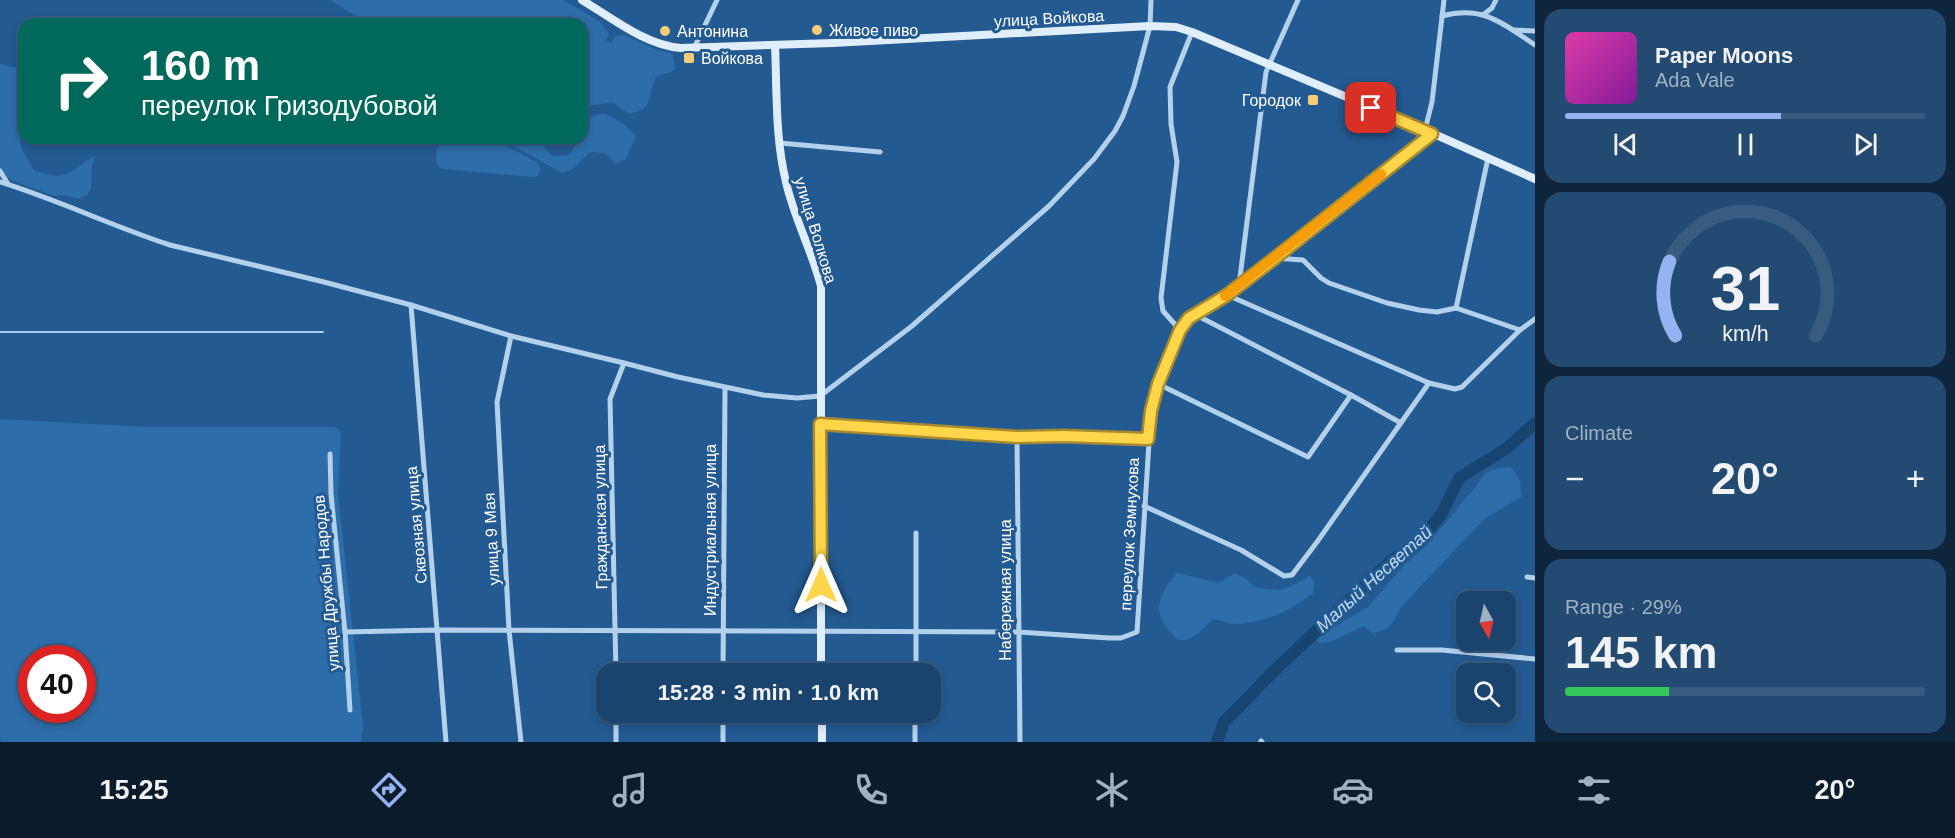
<!DOCTYPE html>
<html lang="en">
<head>
<meta charset="utf-8">
<style>
	:root { --surface:#1a446d; --page:#234b72; --text:#f1f3f6; --muted:#9fb0c2; --line:#385c80; --accent:#95b2f1 }
	body { margin:0; font-family:Arial,sans-serif; background:var(--page); color:var(--text); height:100vh; display:flex; flex-direction:column; font-size:22px; white-space:nowrap }
	* { box-sizing:border-box; margin:0 }
	p { font-size:20px; color:var(--muted) }
	.icon { flex:none; width:33px; height:33px; fill:none; stroke:currentColor; stroke-width:2; stroke-linecap:round; stroke-linejoin:round }
	.map { position:relative; flex:1; overflow:hidden }
	.details { display:flex; flex-direction:column; gap:9px; padding:9px; background:#0e253c; width:420px }
	.details>* { flex:none }
	.banner { position:absolute; left:18px; top:18px; width:570px; height:126px; border-radius:18px; box-shadow:0 3px 9px #0003,0 0 0 2px var(--line); background:#00695c; color:#fff; overflow:hidden }
	.needle { width:39px; rotate:172deg }
	.fabs { position:absolute; left:1456px; top:591px; display:grid; gap:12px }
	.fabs a { display:grid; place-items:center; width:60px; height:60px; border-radius:12px; background:var(--surface); box-shadow:0 3px 9px #0003,0 0 0 2px var(--line); font-size:30px }
	.speed { position:absolute; left:18px; top:645px; display:flex; gap:12px; font-size:30px; font-weight:700; text-align:center }
	.speed>* { display:grid; place-content:center; width:78px; height:78px; border-radius:50%; background:var(--surface); box-shadow:0 3px 9px #0003,0 0 0 2px var(--line); line-height:1 }
	.speed .limit { border:9px solid #d22; background:#fff; color:#111 }
	.pin { position:absolute; display:grid; place-items:center; width:51px; height:51px; color:#fff; margin:-26px; border-radius:12px; box-shadow:0 3px 9px #0006 }
	.me { position:absolute; width:66px; margin:-33px; rotate:0deg; stroke-linejoin:round; filter:drop-shadow(0 0 4px #0008) }
	.turn { display:flex; align-items:center; gap:21px; height:126px; padding:0 24px; font-size:27px }
	.turn .icon { width:78px; height:78px; stroke-width:2.5 }
	.turn b { display:block; font-size:42px; line-height:51px }
	.big { font-size:45px; font-weight:700; line-height:1.1 }
	.details .widget { flex:1; display:flex; flex-direction:column; justify-content:center; gap:9px; min-width:0; padding:0 21px; border-radius:18px; background:var(--page) }
	.details .dial { align-items:center; gap:0 }
	.dial svg { height:156px; overflow:visible; fill:none; stroke:var(--line); stroke-width:7; stroke-linecap:round; text-anchor:middle }
	.dial text { fill:var(--text); stroke:none }
	.song { display:flex; align-items:center; gap:18px }
	.cover { width:72px; height:72px; border-radius:9px; background:linear-gradient(135deg,hsl(320 70% 55%),hsl(290 70% 35%)) }
	.played { height:6px; border-radius:3px; background:linear-gradient(90deg,var(--accent) 60%,var(--line) 60%) }
	.keys { display:flex; justify-content:space-around; direction:ltr }
	.heat { display:flex; justify-content:space-between; align-items:center; font-size:33px; direction:ltr }
	.charge { height:9px; border-radius:4px; background:linear-gradient(90deg,#34c759 29%,var(--line) 0) }
	.trip { position:absolute; left:596px; top:663px; width:345px; height:60px; border-radius:18px; background:var(--surface); box-shadow:0 3px 9px #0003,0 0 0 2px var(--line); font-weight:700; line-height:60px; text-align:center }
	.tab-bar { display:flex; height:96px; justify-content:space-around; align-items:center; background:#0a1b2c; color:var(--muted) }
	.tab-bar .icon { width:42px; height:42px }
	.tab-bar .current { color:var(--accent) }
	.tab-bar b { font-size:27px; color:var(--text) }
	main { display:flex; flex:1; min-height:0 }
	.map>svg:first-child { display:block }
	.green { fill:#2d6da9; fill-rule:evenodd }
	.lines { fill:none; stroke-linecap:round; stroke-linejoin:round }
	.stream { stroke:#a9cded; stroke-width:2 }
	.river { stroke:#184471; stroke-width:12 }
	.street { stroke:#b4d1ec; stroke-width:5 }
	.secondary { stroke:#e0edfa; stroke-width:8 }
	.route-casing { stroke:#a68a30; stroke-width:15 }
	.route { stroke:#ffd54a; stroke-width:10 }
	.slow { stroke:#f59e0b; stroke-width:10 }
	.poi-dot { fill:#f8cb77; stroke:#235a91; stroke-width:2 }
	.labels { text-anchor:middle; stroke-width:6; stroke-linejoin:round; paint-order:stroke }
	.street-label { font-size:16px; fill:#fff; stroke:#235a91 }
	.poi-label { font-size:16px; fill:#fff; stroke:#235a91; text-anchor:start }
	.water-label { font-size:18px; font-style:italic; fill:#c1dbf3; stroke:#235a91 }
</style>
</head>
<body>
<main>
<div class="map">
<svg width="1535" height="742" viewBox="0 0 1535 742">
	<rect width="100%" height="100%" fill="#235a91"/>
	<g class="green">
		<path d="M330,0H563L599,21L609,34L606,40L611,43L615,36L624,35L657,50L671,53L673,55L675,69L671,72L657,76C646,92 656,114 627,113L613,102L582,107V24H368Z"/>
		<path d="M0,64L24,70V113L19,131L20,140L22,150L34,170C66,182 69,173 93,156L95,157L92,165L91,189L87,195L79,199L63,195L54,196L11,180L7,177L0,167Z"/>
		<path d="M605,114C619,120 627,125 636,136L626,159L616,164L605,153L590,152L573,169L562,173L499,138H540L542,144L552,156L568,155L575,147L579,138H582L584,121L594,115Z"/>
		<path d="M448,138H492L535,161C540,166 542,169 538,176L534,177L443,169L437,165L436,150Z"/>
		<path d="M0,419L147,427H335L341,431L338,494L363,726L361,742H2L0,739ZM32,658H82V710H32Z"/>
		<path d="M1511,467L1520,481L1521,497L1484,519L1401,607C1393,623 1391,630 1372,633L1364,626L1330,642L1318,643L1317,639L1326,632L1368,607L1404,565L1428,544L1469,494C1477,487 1479,480 1485,474C1492,468 1502,468 1511,467Z"/>
		<path d="M1177,573L1219,583L1235,573L1245,578L1255,588L1280,590L1294,585L1309,576L1314,581L1313,593C1290,611 1264,623 1236,624C1229,624 1221,620 1213,619C1202,629 1194,641 1178,640C1152,616 1154,599 1177,573Z"/>
	</g>
	<g class="lines">
		<path class="stream" d="M0,332H323"/>
		<path class="river" d="M1217,742L1224,722L1277,668L1390,562L1420,541L1442,513L1459,478L1507,448L1535,423"/>
		<g class="street">
			<path d="M1484,14L1492,8L1496,0"/>
			<path d="M1442,16C1483,5 1502,23 1535,45"/>
			<path d="M1513,30L1535,31"/>
			<path d="M694,48L717,0"/>
			<path d="M1425,130L1432,102L1444,0"/>
			<path d="M780,143L880,152"/>
			<path d="M0,171L8,184"/>
			<path d="M0,182C58,200 112,226 170,245L324,282L411,305L511,336L624,363L678,377L763,395L797,398L820,396L912,326L1049,206L1094,159L1115,131L1123,116L1134,86L1150,26L1151,0"/>
			<path d="M1275,258L1303,260L1321,278L1329,283L1387,303L1419,310L1437,312L1456,308L1520,330"/>
			<path d="M1239,285L1266,72L1298,0"/>
			<path d="M1227,295L1429,383L1455,389L1462,387L1520,330L1535,319"/>
			<path d="M411,305L446,742"/>
			<path d="M1456,308L1488,158"/>
			<path d="M1194,314L1351,395L1401,423"/>
			<path d="M1180,330L1163,311L1161,298L1177,162L1171,124L1170,87L1192,32"/>
			<path d="M511,336L497,402L509,630L521,742"/>
			<path d="M1158,384L1308,457L1351,395"/>
			<path d="M820,424L1017,437L1064,436L1148,439"/>
			<path d="M1017,437L1020,742"/>
			<path d="M330,454L331,494L345,632L350,710"/>
			<path d="M1144,506L1241,550L1284,576L1292,575L1317,542L1429,383"/>
			<path d="M1527,577L1535,578"/>
			<path d="M345,632L438,630L1018,632L1109,638H1121L1137,632L1151,411L1158,384L1180,330L1189,318L1227,295L1275,258L1432,134"/>
			<path d="M1397,650H1442L1535,659"/>
			<path d="M616,674L610,399L624,363"/>
			<path d="M723,674L725,388"/>
			<path d="M916,674V533"/>
			<path d="M616,712V742"/>
			<path d="M1261,741L1262,742"/>
			<path d="M723,742V712"/>
			<path d="M915,742V712"/>
		</g>
		<g class="secondary">
			<path d="M582,0C612,18 645,45 681,48L833,43L1150,26L1176,27L1192,32L1425,130L1535,179"/>
			<path d="M775,45C777,90 775,138 786,182C794,218 812,251 821,286V674"/>
			<path d="M822,712V742"/>
		</g>
	</g>
	<g class="lines">
		<g class="route-casing">
			<path id="route" d="M821,585L820,424L1017,437L1064,436L1148,439L1151,411L1158,384L1180,330L1189,318L1227,295L1275,258L1432,134L1371,108"/>
		</g>
		<use href="#route" class="route"/>
		<path class="slow" d="M1225,296L1381,174"/>
	</g>
	<g class="poi-dot">
		<circle cx="817" cy="30" r="6"/>
		<circle cx="665" cy="31" r="6"/>
		<rect x="683" y="52" width="12" height="12" rx="3"/>
		<rect x="1307" y="94" width="12" height="12" rx="3"/>
	</g>
	<g class="labels">
		<g class="street-label">
			<text transform="translate(1049 18) rotate(-3)" y="6">улица Войкова</text>
			<text transform="translate(816 230) rotate(73)" y="6">улица Волкова</text>
			<text transform="translate(600 517) rotate(-91)" y="6">Гражданская улица</text>
			<text transform="translate(416 525) rotate(-95)" y="6">Сквозная улица</text>
			<text transform="translate(710 530) rotate(-90)" y="6">Индустриальная улица</text>
			<text transform="translate(1129 534) rotate(-87)" y="6">переулок Земнухова</text>
			<text transform="translate(491 539) rotate(-93)" y="6">улица 9 Мая</text>
			<text transform="translate(326 583) rotate(-95)" y="6">улица Дружбы Народов</text>
			<text transform="translate(1005 590) rotate(-90)" y="6">Набережная улица</text>
		</g>
		<g class="poi-label">
			<text x="829" y="36">Живое пиво</text>
			<text x="677" y="37">Антонина</text>
			<text x="701" y="64">Войкова</text>
			<text x="1301" y="106" text-anchor="end">Городок</text>
		</g>
		<g class="water-label">
			<text transform="translate(1374 579) rotate(-42)" y="6">Малый Несветай</text>
		</g>
	</g>
</svg>
<div class="fabs">
<a><svg class="needle" viewBox="-14 -14 28 28"><path d="M0-13l5 13h-10z" fill="#e53935"/><path d="M0 13l5-13h-10z" fill="#9fb0c2"/></svg></a>
<a><svg class="icon" aria-label="search" viewBox="0 0 24 24"><circle cx="10" cy="10" r="6"/><path d="M15 15l6 6"/></svg></a>
</div>
<div class="speed"><div class="limit">40</div></div>
<div class="pin" style="left:1371px;top:108px;background:#d93025"><svg class="icon" aria-label="arrive" viewBox="0 0 24 24"><path d="M6 21V4h12l-3 4 3 4H6"/></svg></div>
<svg class="me" style="left:821px;top:585px" viewBox="-20 -20 40 40"><path d="M0-17L14 15 0 8-14 15z" fill="#ffd54a" stroke="#fff" stroke-width="4"/></svg>
<div class="trip">15:28 · 3 min · 1.0 km</div>
<div class="banner">
<div class="turn"><svg class="icon" aria-label="right" viewBox="0 0 24 24"><path d="M7 20v-9h11M14 6l5 5-5 5"/></svg><div><b>160 m</b>переулок Гризодубовой</div></div>
</div>
</div>
<section class="details">
<div class="widget">
<div class="song"><i class="cover"></i><div><b>Paper Moons</b><p>Ada Vale</p></div></div>
<div class="played"></div>
<div class="keys"><svg class="icon" aria-label="previous" viewBox="0 0 24 24"><path d="M18 5L8 12l10 7zM5 5v14"/></svg><svg class="icon" aria-label="pause" viewBox="0 0 24 24"><path d="M8 5v14M16 5v14"/></svg><svg class="icon" aria-label="next" viewBox="0 0 24 24"><path d="M6 5l10 7-10 7zM19 5v14"/></svg></div>
</div>
<div class="widget dial"><svg viewBox="0 0 100 80">
<path d="M14 69A42 42 0 1 1 86 69"/>
<path d="M14 69A42 42 0 0 1 11 31" stroke="#95b2f1"/>
<text x="50" y="56" font-size="32" font-weight="700">31</text>
<text x="50" y="72" font-size="11">km/h</text>
</svg></div>
<div class="widget"><p>Climate</p>
<div class="heat"><a>−</a><b class="big">20°</b><a>+</a></div>
</div>
<div class="widget"><p>Range · 29%</p><b class="big">145 km</b><div class="charge"></div></div>
</section>
</main>
<nav class="tab-bar">
<b>15:25</b>
<svg class="icon current" aria-label="directions" viewBox="0 0 24 24"><path d="M12 3l9 9-9 9-9-9zM9 14v-3h6M13 9l2 2-2 2"/></svg>
<svg class="icon" aria-label="music" viewBox="0 0 24 24"><path d="M9 18V5l10-2v13"/><circle cx="6" cy="18" r="3"/><circle cx="16" cy="16" r="3"/></svg>
<svg class="icon" aria-label="phone" viewBox="0 0 24 24"><path d="M5 4h4l2 5-3 2q2 4 5 5l2-3 5 2v4C11 20 4 13 5 4z"/></svg>
<svg class="icon" aria-label="climate" viewBox="0 0 24 24"><path d="M12 3v18M4 7l16 10M4 17L20 7"/></svg>
<svg class="icon" aria-label="car" viewBox="0 0 24 24"><path d="M5 17H2v-5l4-1 3-4h7l3 4 3 1v5h-3M9 17h6M6 11h13"/><circle cx="7" cy="17" r="2"/><circle cx="17" cy="17" r="2"/></svg>
<svg class="icon" aria-label="filters" viewBox="0 0 24 24"><path d="M4 7h16M4 17h16"/><circle cx="9" cy="7" r="2"/><circle cx="15" cy="17" r="2"/></svg>
<b>20°</b>
</nav>
</body>
</html>
